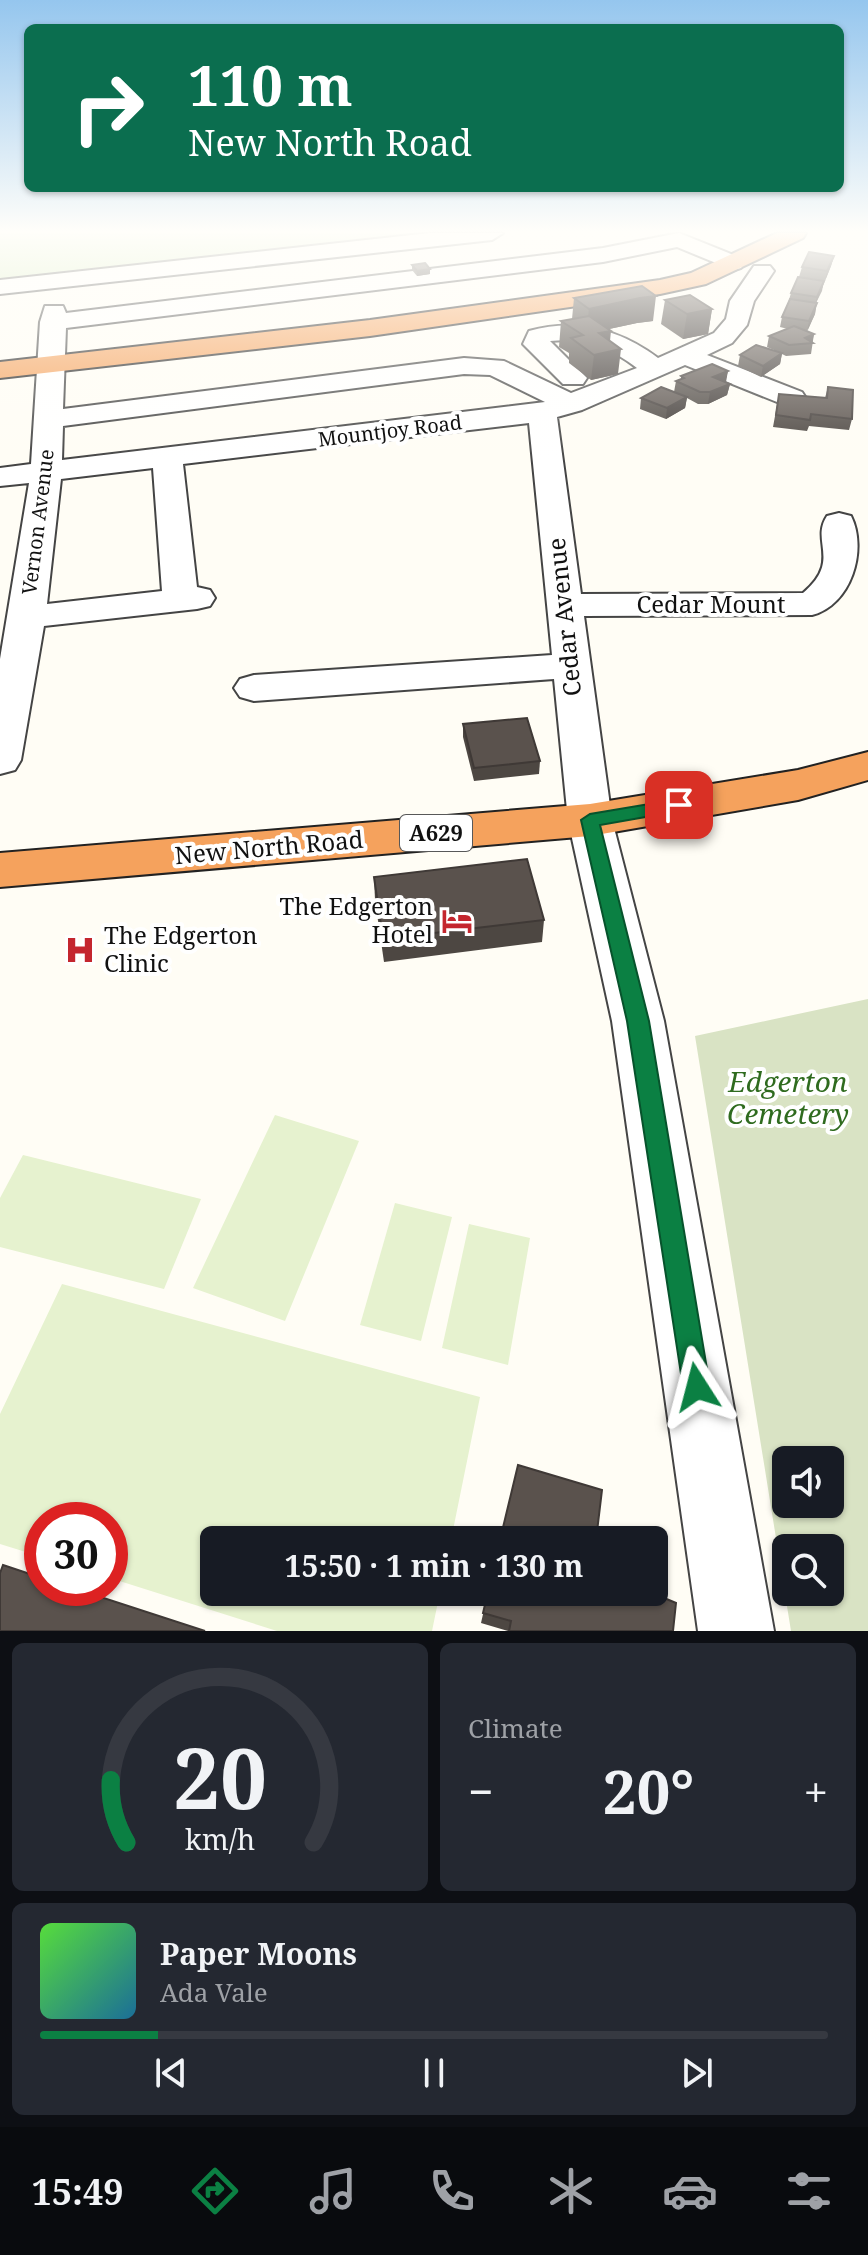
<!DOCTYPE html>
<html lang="en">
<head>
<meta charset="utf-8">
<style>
	:root { --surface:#171b24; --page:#242831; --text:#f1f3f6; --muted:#9ea1a6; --line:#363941; --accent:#0b8043 }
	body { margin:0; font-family:"Noto Serif",serif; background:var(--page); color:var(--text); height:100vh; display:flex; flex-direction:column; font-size:30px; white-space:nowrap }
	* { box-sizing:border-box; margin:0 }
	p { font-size:26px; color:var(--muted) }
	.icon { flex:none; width:44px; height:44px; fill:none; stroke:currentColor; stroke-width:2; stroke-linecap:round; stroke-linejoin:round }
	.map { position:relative; height:1631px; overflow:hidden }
	.sheet { display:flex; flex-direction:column; gap:12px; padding:12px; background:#0d0f14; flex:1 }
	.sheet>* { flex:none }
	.banner { position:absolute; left:24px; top:24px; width:820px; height:168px; border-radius:12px; box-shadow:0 2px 6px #0004; background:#0b6e4f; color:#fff; overflow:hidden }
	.fabs { position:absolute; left:772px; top:1446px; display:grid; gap:16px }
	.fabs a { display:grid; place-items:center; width:72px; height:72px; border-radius:12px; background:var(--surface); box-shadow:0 2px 6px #0004; font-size:40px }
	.speed { position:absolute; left:24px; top:1502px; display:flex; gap:16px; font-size:40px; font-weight:700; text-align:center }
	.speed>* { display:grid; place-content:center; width:104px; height:104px; border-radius:50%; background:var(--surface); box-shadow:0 2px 6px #0004; line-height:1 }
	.speed .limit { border:12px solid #d22; background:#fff; color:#111 }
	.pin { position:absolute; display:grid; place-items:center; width:68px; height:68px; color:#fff; margin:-34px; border-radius:16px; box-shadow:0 4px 12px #0006 }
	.me { position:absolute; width:88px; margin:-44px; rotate:351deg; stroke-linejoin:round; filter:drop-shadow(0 0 6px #0008) }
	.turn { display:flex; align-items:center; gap:28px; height:168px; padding:0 32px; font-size:36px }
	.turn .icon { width:104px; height:104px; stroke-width:2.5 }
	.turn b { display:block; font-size:56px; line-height:68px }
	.big { font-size:60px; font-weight:700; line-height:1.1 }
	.sheet .tile { flex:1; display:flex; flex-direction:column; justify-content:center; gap:12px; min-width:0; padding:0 28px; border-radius:12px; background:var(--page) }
	.sheet .dial { align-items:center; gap:0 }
	.dial svg { height:208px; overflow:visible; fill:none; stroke:var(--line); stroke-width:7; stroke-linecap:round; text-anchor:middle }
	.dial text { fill:var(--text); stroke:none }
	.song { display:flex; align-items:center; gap:24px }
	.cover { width:96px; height:96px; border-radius:12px; background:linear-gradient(135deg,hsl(110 70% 55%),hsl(200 70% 35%)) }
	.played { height:8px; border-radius:4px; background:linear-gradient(90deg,var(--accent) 15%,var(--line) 15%) }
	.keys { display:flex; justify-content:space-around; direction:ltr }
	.heat { display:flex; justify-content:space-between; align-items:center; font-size:44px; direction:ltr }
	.sheet .tiles { flex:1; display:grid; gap:12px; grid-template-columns:1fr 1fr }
	.tile:last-child { grid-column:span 2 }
	.trip { position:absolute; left:200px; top:1526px; width:468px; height:80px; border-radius:12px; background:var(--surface); box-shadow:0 2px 6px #0004; font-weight:700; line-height:80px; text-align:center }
	.tab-bar { display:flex; height:128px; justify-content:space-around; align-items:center; background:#090b0e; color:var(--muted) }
	.tab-bar .icon { width:56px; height:56px }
	.tab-bar .current { color:var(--accent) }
	.tab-bar b { font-size:36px; color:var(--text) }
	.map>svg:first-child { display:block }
	.green { fill:#d5ebbd }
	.cemetery { fill:#d9e3c4; fill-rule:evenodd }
	.pitch { fill:#e6f2cf }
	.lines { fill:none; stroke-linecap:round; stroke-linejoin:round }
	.minor-casing { stroke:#444; stroke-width:4 }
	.highway-casing { stroke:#222; stroke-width:4 }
	.minor { fill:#fff; fill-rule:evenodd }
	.highway { fill:#f5a25d; fill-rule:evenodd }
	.wall { fill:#4d4742 }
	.shaded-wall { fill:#3f3936 }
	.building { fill:#5a524d; stroke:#3f3936; stroke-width:2 }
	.route { fill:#0b8043; stroke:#07532c; stroke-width:2 }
	.labels { text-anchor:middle; stroke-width:8; stroke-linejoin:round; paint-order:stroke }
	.far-street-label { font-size:20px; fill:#111; stroke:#fff }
	.shield { fill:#fff; stroke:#585858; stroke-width:2 }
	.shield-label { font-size:22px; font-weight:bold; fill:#111 }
	.street-label { font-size:24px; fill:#111; stroke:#fff }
	.poi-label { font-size:24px; fill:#111; stroke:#fff; text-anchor:end }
	.near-park-label { font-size:28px; font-style:italic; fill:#2f6b1f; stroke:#fff }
</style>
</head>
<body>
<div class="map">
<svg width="868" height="1631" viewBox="0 0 868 1631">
	<rect width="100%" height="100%" fill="#fffdf5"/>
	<path class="green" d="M0,233H445L0,281Z"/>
	<path class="cemetery" d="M868,999V1631H791L695,1036ZM786,1460H830V1504H786ZM786,1548H830V1592H786Z"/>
	<g class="pitch">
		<path d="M275,1115L359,1141L285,1321L193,1288Z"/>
		<path d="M23,1155L201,1199L164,1289L0,1247V1198Z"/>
		<path d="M395,1203L452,1217L421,1341L360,1325Z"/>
		<path d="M469,1224L530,1238L508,1365L442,1348Z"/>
		<path d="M62,1284L480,1397L451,1540H214V1592H440L432,1631H277L110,1578V1520H42V1557L0,1544V1414Z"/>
	</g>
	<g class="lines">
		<g class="minor-casing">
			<g id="minor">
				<path d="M430,233H503L492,240L0,294V280Z"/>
				<path d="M679,233L741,258L744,263L741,268L733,270L677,247L603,262L66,328L63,409L464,358L504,361L571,393L637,368C610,347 584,337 550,341L587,378L583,384H563L523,344L529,331C577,318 619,329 658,358L714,333L726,319L730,301L754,266H770L774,271L754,301L747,325L732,343L707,355L802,392L806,398L802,404L792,406L782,404L685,365L582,410L557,417L581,594L803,593C842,560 810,542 827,516L839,513L851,516C868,550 851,605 812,615L584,616L612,820L664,1021L774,1631H698L612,1021L568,820L554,679L254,701L240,697L234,688L240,679L254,675L552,655L529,423L183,464L197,587L210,590L215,598L210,606L197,609L44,626L21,760L15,770L0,774V659L29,483L0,486V468L31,464L40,322L45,306H63L66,313L603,248ZM464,374L490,375L545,402L62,460L63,426ZM153,468L162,591L47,604L61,479Z"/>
			</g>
		</g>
		<g class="highway-casing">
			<g id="highway">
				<path d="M777,233H806L803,238L706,284L660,294L370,336L0,378V362L370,320L660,280L691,273Z"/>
				<path d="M868,752V780L798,800L590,836L0,887V853L590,804L798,770Z"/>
			</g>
		</g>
		<use href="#minor" class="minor"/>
		<use href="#highway" class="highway"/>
	</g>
	<g class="wall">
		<path d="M834,256L831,266L816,303L815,314L807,331L814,334L811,354L786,356L782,354L780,364L761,377L738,366L740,355L774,350L767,347L769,336L788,329L780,327L782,317L788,303L791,293L799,277L802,267Z"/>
		<path d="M412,265L430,269V274L417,276L412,270Z"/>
		<path d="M574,298L653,321L637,323L609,329L610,341L618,374L591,380L569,363V353L559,347L561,321L572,319Z"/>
		<path d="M665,300L712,309L708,334L683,339L661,324Z"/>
		<path d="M728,371L725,382L730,384L727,395L708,404H698L687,398L685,408L666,419L640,409L641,398L674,392L676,381L681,379V376Z"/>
		<path d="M828,387L852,419L849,430L809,426L807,431L773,427L779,394L825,398Z"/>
		<path d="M463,724L540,761L539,774L474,781L463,737Z"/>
		<path d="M374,877L544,920L542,942L384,962L375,900Z"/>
		<path d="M488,1592L673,1631H508L481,1623Z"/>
	</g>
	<g class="shaded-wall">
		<path d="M834,256L831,266L825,281L827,271Z"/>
		<path d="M430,269V274L417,276V271Z"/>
		<path d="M824,281L822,291L814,307L817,297Z"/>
		<path d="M656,296L653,321L637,323L586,334L589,309L640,298Z"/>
		<path d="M817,303L815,314L807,332L809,321Z"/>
		<path d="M712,309L708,334L683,339L687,314Z"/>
		<path d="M611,331L609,351L621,349L618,374L591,380L594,355L599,333Z"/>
		<path d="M814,334L812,343L805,338Z"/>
		<path d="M782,353L780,364L761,377L763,366Z"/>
		<path d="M728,371L726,382L711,388L713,377Z"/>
		<path d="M730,384L727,395L708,404L710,392Z"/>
		<path d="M687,397L685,408L666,419L667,408Z"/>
	</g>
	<g class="building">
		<path d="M809,252L834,256L827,271L802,267Z"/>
		<path d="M425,263L430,269L417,271L412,265Z"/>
		<path d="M798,277L824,281L817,297L791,293Z"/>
		<path d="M642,286L656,296L640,298L589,309L574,298Z"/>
		<path d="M690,295L712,309L687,314L665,300Z"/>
		<path d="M790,299L817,303L809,321L782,317Z"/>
		<path d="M589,316L611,331L599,333L621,349L594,355L571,338L583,335L561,321Z"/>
		<path d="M794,326L814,334L805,338L813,343L789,345L769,336Z"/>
		<path d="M756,345L782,353L763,366L740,355Z"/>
		<path d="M712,364L728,371L713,377L730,384L710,392H700L676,381L684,378L681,376Z"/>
		<path d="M661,387L687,397L667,408L641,398Z"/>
		<path d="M828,387L853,390L852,419L811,414L810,420L776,415L779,394L827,398Z"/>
		<path d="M527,718L540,761L474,768L463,724Z"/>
		<path d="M527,859L544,920L383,939L374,877Z"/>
		<path d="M518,1465L602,1490L596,1540H500Z"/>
		<path d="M3,1565L42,1578V1588H73L205,1631H0V1573Z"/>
		<path d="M488,1592H650L676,1603L673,1631H509L511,1621L483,1613Z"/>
	</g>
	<linearGradient id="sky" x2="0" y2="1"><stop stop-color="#95c6ee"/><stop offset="0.5" stop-color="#fffefa"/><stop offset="1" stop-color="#fffefa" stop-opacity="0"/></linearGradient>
	<rect width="868" height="462" fill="url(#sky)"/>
	<path class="route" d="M679,799L685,801L688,805L685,810L600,825L649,1021L710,1387L706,1396L697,1400L687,1396L683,1387L627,1021L581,820L590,814Z"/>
	<defs>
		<g id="hotel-bare" transform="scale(2.4)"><path d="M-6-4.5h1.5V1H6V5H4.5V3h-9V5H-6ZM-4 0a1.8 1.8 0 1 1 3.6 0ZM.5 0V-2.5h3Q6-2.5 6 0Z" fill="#c4262e" stroke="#fff" stroke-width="2.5" paint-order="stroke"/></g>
		<g id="hospital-bare" transform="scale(2.4)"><path d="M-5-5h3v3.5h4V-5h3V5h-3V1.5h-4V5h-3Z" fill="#c4262e" stroke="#fff" stroke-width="2.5" paint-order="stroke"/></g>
	</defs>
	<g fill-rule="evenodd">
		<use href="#hotel-bare" x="457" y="921"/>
		<use href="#hospital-bare" x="80" y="950"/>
	</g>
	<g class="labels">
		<g class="far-street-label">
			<text transform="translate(390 431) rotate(-7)" y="7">Mountjoy Road</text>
			<text transform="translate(38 522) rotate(-83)" y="7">Vernon Avenue</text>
		</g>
		<rect class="shield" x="400" y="815" width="72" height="36" rx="6"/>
		<g class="shield-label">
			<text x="436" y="841">A629</text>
		</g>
		<g class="street-label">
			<text x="711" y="613">Cedar Mount</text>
			<text transform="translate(565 617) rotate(-96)" y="8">Cedar Avenue</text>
			<text transform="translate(269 848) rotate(-5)" y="8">New North Road</text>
		</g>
		<g class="poi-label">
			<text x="433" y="915">The Edgerton<tspan x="433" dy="28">Hotel</tspan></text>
			<text x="104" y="944" text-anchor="start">The Edgerton<tspan x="104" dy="28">Clinic</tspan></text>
		</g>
		<g class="near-park-label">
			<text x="788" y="1092">Edgerton<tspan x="788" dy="32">Cemetery</tspan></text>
		</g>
	</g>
</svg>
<div class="fabs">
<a><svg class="icon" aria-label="sound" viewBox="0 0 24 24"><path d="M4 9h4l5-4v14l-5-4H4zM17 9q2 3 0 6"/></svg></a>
<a><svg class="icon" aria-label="search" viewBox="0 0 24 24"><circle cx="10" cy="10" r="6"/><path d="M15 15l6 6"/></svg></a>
</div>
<div class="speed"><div class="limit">30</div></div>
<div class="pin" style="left:679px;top:805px;background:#d93025"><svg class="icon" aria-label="arrive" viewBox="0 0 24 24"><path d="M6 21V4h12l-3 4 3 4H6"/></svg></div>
<svg class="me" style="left:697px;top:1387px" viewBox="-20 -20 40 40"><path d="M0-17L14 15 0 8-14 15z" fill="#0b8043" stroke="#fff" stroke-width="4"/></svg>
<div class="trip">15:50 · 1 min · 130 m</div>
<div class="banner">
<div class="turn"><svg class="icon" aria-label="right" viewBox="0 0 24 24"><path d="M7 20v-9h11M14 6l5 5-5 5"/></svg><div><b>110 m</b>New North Road</div></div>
</div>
</div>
<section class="sheet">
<div class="tiles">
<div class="tile dial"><svg viewBox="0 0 100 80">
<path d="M14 69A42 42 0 1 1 86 69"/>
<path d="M14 69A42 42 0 0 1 8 45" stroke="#0b8043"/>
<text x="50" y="56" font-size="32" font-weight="700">20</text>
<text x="50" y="72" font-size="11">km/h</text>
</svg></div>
<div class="tile"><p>Climate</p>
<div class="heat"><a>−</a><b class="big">20°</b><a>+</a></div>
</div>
<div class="tile">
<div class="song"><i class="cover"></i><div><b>Paper Moons</b><p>Ada Vale</p></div></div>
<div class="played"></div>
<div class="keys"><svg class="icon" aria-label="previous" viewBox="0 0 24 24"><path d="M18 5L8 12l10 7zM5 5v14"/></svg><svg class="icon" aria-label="pause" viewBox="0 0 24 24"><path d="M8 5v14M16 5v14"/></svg><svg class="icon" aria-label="next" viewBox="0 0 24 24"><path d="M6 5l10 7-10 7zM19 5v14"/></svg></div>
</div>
</div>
</section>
<nav class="tab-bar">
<b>15:49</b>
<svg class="icon current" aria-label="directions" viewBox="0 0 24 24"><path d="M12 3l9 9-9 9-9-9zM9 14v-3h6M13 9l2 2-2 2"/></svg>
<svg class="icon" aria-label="music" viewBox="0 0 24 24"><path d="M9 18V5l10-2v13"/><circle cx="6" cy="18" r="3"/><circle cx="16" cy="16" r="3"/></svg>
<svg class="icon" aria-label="phone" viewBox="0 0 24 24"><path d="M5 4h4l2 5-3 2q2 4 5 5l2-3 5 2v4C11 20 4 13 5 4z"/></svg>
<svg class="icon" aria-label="climate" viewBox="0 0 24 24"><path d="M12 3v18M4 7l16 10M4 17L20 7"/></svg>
<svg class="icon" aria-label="car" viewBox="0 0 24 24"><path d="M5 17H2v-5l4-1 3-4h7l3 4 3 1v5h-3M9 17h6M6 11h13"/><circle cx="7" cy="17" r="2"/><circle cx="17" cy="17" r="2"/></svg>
<svg class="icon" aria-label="filters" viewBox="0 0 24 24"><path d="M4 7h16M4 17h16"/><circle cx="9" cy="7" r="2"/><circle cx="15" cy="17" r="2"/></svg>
</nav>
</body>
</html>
